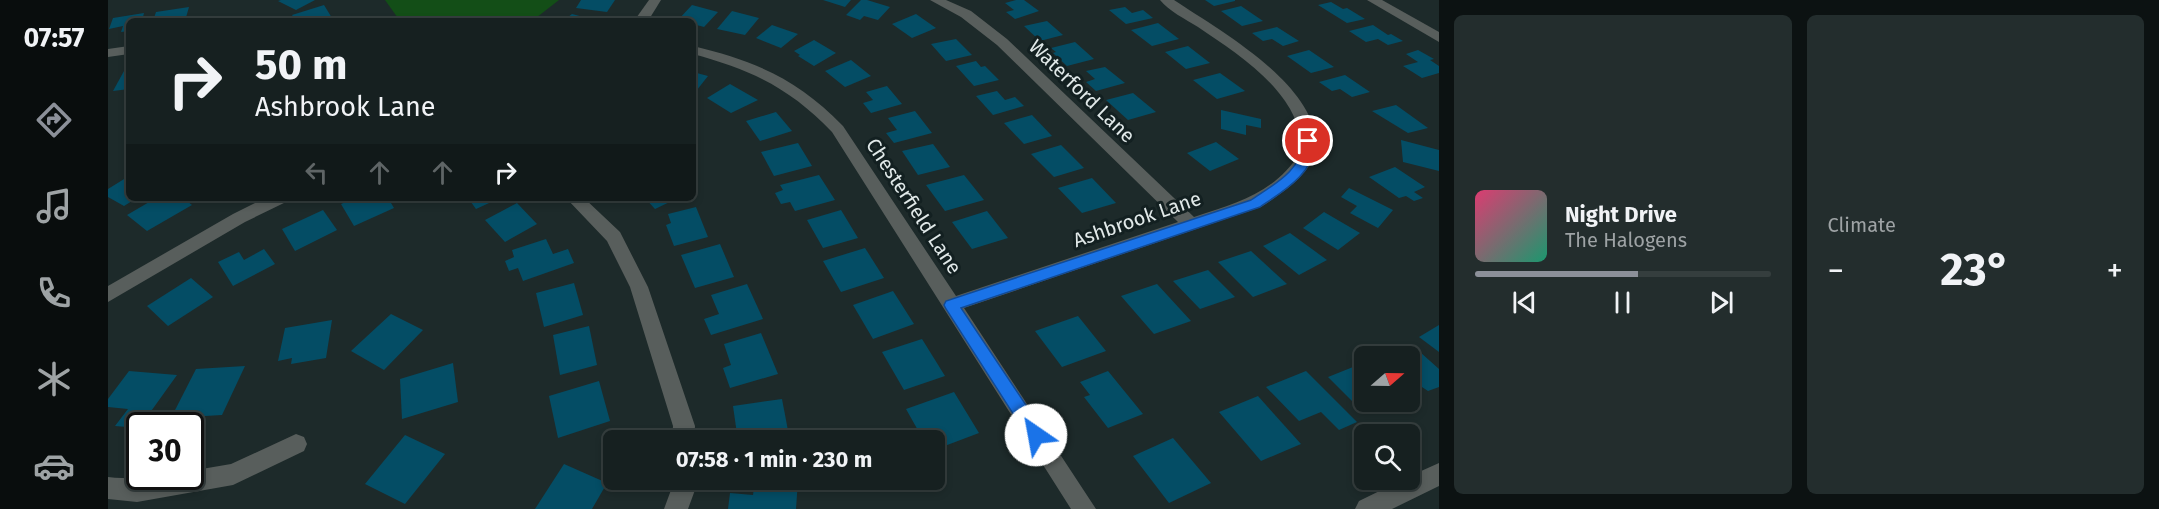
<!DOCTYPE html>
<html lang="en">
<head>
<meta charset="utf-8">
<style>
	:root { --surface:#162020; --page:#232d2d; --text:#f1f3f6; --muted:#9ea3a5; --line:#353e3e; --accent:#8c9099 }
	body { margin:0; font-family:"Fira Sans",sans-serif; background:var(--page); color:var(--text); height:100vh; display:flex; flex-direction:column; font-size:22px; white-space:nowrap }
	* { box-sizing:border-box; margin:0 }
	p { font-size:20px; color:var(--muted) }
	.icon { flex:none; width:33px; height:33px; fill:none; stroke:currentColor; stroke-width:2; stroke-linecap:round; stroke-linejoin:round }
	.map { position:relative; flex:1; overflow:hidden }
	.panel { display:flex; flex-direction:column; gap:15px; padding:15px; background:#0c1212; width:720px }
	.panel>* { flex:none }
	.banner { position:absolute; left:18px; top:18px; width:570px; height:183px; border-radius:9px; box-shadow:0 3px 9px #0003,0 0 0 2px var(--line); background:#162020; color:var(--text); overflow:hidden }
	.needle { width:39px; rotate:70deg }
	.controls { position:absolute; left:1246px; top:346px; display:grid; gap:12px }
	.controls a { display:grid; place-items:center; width:66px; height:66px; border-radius:9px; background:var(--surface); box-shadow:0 3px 9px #0003,0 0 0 2px var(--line); font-size:30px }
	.speed { position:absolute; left:18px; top:412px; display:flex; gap:12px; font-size:30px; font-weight:700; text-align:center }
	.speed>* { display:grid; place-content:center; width:78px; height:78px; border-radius:50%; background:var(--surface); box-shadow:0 3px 9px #0003,0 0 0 2px var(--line); line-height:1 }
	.speed .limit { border:3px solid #111; border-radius:9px; background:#fff; color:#111 }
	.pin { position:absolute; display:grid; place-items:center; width:51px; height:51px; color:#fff; margin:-26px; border:3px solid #fff; border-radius:50%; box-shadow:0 2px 6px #0007 }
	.me { position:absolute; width:66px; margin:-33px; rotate:327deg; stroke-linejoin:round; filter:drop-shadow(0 0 4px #0008) }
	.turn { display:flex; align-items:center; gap:21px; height:126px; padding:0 30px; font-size:27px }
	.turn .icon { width:78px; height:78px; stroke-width:2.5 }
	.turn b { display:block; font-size:42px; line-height:51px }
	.lanes { display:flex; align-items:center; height:57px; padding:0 30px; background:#0003; justify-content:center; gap:30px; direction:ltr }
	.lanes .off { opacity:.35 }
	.big { font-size:45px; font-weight:700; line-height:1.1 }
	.panel .card { flex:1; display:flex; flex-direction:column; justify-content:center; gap:9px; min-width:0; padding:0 21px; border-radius:9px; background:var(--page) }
	.song { display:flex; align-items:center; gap:18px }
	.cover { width:72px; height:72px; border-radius:9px; background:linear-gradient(135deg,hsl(340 70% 55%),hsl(160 70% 35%)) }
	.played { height:6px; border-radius:3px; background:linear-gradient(90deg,var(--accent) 55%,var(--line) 55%) }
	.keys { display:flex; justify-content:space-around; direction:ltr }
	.heat { display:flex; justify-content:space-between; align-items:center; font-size:33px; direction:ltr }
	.panel .tiles { flex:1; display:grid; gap:15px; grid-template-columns:repeat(2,1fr) }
	.trip { position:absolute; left:495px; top:430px; width:342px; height:60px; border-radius:9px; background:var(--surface); box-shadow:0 3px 9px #0003,0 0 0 2px var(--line); font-weight:700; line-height:60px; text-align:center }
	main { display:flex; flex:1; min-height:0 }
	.menu { display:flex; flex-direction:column; width:108px; justify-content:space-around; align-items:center; background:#090d0d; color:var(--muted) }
	.menu .icon { width:42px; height:42px }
	.menu .selected { color:var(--accent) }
	.menu b { font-size:27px; color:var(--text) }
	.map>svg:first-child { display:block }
	.green { fill:#134e17 }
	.building { fill:#044d65 }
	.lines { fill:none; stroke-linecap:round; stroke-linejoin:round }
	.street { fill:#585e5c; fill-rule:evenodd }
	.route { fill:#1a73e8; stroke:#114b97; stroke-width:1.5 }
	.labels { text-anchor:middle; stroke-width:6; stroke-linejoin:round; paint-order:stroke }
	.street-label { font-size:20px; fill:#e1e9e9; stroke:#132021 }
</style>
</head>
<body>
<main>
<nav class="menu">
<b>07:57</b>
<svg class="icon selected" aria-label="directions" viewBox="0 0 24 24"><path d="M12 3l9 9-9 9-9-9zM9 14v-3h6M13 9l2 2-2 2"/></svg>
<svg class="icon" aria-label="music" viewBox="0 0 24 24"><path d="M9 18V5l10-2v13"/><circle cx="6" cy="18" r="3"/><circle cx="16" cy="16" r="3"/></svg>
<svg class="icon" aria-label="phone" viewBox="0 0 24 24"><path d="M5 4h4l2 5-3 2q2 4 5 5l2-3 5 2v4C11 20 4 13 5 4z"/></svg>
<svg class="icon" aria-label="climate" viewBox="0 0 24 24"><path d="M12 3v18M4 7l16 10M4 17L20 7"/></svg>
<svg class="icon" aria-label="car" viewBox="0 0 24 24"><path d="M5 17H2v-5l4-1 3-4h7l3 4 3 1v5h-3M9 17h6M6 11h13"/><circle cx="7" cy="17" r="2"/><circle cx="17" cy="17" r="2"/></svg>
</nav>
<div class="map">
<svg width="1331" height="509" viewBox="0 0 1331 509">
	<rect width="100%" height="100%" fill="#1d2a2a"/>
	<path class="green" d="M277,0H451L424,21H292Z"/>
	<g class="building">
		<path d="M173,0H207L188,10L170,1Z"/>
		<path d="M473,0H507L499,12L468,8Z"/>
		<path d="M715,0H743L737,7Z"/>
		<path d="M753,0H759L782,7L770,20L756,16L752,20L738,15Z"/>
		<path d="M908,0H916L931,11L907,19L898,12L906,10L897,3Z"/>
		<path d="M1097,0H1127V1L1106,6Z"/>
		<path d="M1223,2L1235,9L1239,8L1257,19L1239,23L1210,5Z"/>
		<path d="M216,5L224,18L214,21H188L184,15Z"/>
		<path d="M584,5L610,12L596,27L585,24V21L570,20Z"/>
		<path d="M1133,6L1155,21L1134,26L1113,11Z"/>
		<path d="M81,7L77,21H45L48,12Z"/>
		<path d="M1017,7L1024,13L1035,10L1045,18L1018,24L1001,10Z"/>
		<path d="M624,11L651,18L637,35L609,29Z"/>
		<path d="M36,13L34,21H21V31L13,32L15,26L1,29L5,18Z"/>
		<path d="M464,14L487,20V21H455Z"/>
		<path d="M808,14L828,28L804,38L784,24Z"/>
		<path d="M939,21L955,35L932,41L916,26Z"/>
		<path d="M1050,23L1071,39L1044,46L1023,30Z"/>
		<path d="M664,25L690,34L673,48L648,38Z"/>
		<path d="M1265,25L1280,35L1283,34L1295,41L1280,45L1270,39L1258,42L1241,31Z"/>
		<path d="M1169,27L1191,41L1175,46L1164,39L1155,41L1144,33Z"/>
		<path d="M848,39L864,55L838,61L823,44Z"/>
		<path d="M706,40L728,53L706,66L690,56L692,55L686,51Z"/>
		<path d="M967,42L986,59L959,66L945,53L948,52L943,48Z"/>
		<path d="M1080,46L1102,63L1078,69L1057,52Z"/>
		<path d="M1201,50L1226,67L1203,73L1179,56Z"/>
		<path d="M1310,50L1326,59L1322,60L1331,66V73L1314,78L1295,66L1310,62L1298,54Z"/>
		<path d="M743,60L763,76L737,87L717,71Z"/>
		<path d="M868,61L873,67L877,66L891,80L866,86L848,66Z"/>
		<path d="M997,67L1017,83L988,91L978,82L987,79L978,71Z"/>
		<path d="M21,70V89L5,91L16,71Z"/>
		<path d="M585,72L600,76L585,95Z"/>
		<path d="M1112,73L1137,91L1109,99L1085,80Z"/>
		<path d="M1237,75L1262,92L1244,97L1232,89L1224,91L1211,82Z"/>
		<path d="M622,84L650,100L623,113L599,98Z"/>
		<path d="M779,86L794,104L763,113L755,103L765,100L758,92Z"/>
		<path d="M889,91L897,100L907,97L916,106L885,115L868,96Z"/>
		<path d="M1025,93L1048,112L1020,120L998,100Z"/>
		<path d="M1288,105L1320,128L1300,133L1264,111Z"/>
		<path d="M1113,110L1153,119V128L1138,125V135L1113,129Z"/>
		<path d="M807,111L824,133L786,143L778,133L789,130L780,118Z"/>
		<path d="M668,112L684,131L652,141L638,121Z"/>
		<path d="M924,115L944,136L916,144L896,123Z"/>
		<path d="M1293,140L1331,150V171L1295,162Z"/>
		<path d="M1108,142L1131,159L1102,171L1079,153Z"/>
		<path d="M690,143L704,166L666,176L653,152Z"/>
		<path d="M825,144L842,167L810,175L794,151Z"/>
		<path d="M953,145L976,168L946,177L923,154Z"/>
		<path d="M1287,167L1317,187L1306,192L1315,198L1306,201L1298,196L1291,198L1261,177Z"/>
		<path d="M711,175L727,200L687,211L682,202L673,204L667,193L675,190L672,185Z"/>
		<path d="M856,175L876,200L837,211L818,185Z"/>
		<path d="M21,176V198H29L16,206L0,197V189Z"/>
		<path d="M984,178L1008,203L974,213L950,188Z"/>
		<path d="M1241,188L1285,210L1270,228L1242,213L1249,206L1233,197Z"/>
		<path d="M48,198H75L84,205L39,231L19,215Z"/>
		<path d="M247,198H280L286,208L246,226L233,204Z"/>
		<path d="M360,198H392L368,209Z"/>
		<path d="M537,198H570L547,209Z"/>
		<path d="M409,203L429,224L397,242L377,220Z"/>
		<path d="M588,207L600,237L566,246L558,225L563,223L560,214Z"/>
		<path d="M215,210L229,230L187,251L174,229Z"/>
		<path d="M733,210L750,238L715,248L699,220Z"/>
		<path d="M879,211L900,238L864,249L844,222Z"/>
		<path d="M1216,212L1252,233L1230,250L1195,228Z"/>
		<path d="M1182,233L1219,260L1191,275L1155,246Z"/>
		<path d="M438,239L445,254L460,249L466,263L415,281L410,268L401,271L397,261L406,257L404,250Z"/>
		<path d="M612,244L626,277L587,288L573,255Z"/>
		<path d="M757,248L776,278L733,292L715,261Z"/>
		<path d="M156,249L167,264L125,286L110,262L131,252L136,260Z"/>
		<path d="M1143,251L1179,284L1145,297L1110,262Z"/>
		<path d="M1100,270L1127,297L1092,309L1065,281Z"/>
		<path d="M83,278L105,297L60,326L39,306Z"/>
		<path d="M466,283L475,315L436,327L428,293Z"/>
		<path d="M639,284L655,319L603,335L596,319L611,314L603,295Z"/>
		<path d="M1049,284L1083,321L1046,334L1013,296Z"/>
		<path d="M785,291L806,324L765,339L745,305Z"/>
		<path d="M283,314L315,330L276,370L243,351Z"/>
		<path d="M970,316L998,351L954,367L927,331Z"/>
		<path d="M224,320L218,358L183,364L184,358L170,361L177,328Z"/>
		<path d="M1331,325V352L1311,337Z"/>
		<path d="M481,326L489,365L452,375L445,335Z"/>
		<path d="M653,333L670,374L622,388L615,368L623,365L616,344Z"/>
		<path d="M814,339L837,376L796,390L774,352Z"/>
		<path d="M1303,344L1331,369V387L1320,391L1314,387L1304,391L1302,389V357H1271Z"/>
		<path d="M345,363L350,402L294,419L292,379Z"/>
		<path d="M1255,363L1257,402H1295L1271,412L1265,408L1255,412L1220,377Z"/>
		<path d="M137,366L114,415L63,418L88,369Z"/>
		<path d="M21,371L69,375L31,428L7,426L20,409L0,407V399Z"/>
		<path d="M1000,371L1035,414L1000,428L976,397L982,395L972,382Z"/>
		<path d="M1198,371L1249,422L1231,430L1213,412L1191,421L1158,387Z"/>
		<path d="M491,381L502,421L450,438L441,396Z"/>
		<path d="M846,392L871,433L826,450V441H816L798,409Z"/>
		<path d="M1150,396L1193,444L1153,461L1111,412Z"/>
		<path d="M674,399L682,441H630L625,406Z"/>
		<path d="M297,435L337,454L297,504L257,484Z"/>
		<path d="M1065,438L1103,483L1061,503L1025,456Z"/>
		<path d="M456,464L499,483L484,509H427Z"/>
		<path d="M647,480H690L688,509H620L622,493L645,495Z"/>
	</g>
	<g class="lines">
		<g class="street">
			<path d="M541,0H553L540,21H526Z"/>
			<path d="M822,0H838L863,11L899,39L1086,217C1131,202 1165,194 1193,152C1196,95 1131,55 1090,27C1077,19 1061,11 1052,0H1066C1111,30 1201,80 1208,139C1208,143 1209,148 1208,153C1198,178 1174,193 1153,207L856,308L988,509H963L724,132C682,88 644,70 585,54V46C647,61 690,79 735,126L848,296L1070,222L889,45L853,17Z"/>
			<path d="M1259,0H1274L1331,32V42Z"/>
			<path d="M21,46V54L0,57V49Z"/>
			<path d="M157,198H180L178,202L137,222L0,302V286L125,214Z"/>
			<path d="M458,198H476L512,232L540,287L587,426L586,441H564L565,426L522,287L499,241Z"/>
			<path d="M188,434L196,437L199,444L196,451L125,485L29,502L0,499V477C28,480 55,477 82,477V471L123,464Z"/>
			<path d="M1331,463V486L1284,509H1247L1251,501L1294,480H1302V476Z"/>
			<path d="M564,480H586L587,490L580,509H556L563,490Z"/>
		</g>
	</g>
	<path class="route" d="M1200,137L1206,141C1209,172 1174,192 1152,207L853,308L934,429L936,435L934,440L928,442L922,440L838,309L836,305L838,301L1143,200C1163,186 1196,170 1194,141Z"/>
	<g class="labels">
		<g class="street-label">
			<text transform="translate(974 91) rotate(44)" y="7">Waterford Lane</text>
			<text transform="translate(806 206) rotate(57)" y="7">Chesterfield Lane</text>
			<text transform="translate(1029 219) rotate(-19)" y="7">Ashbrook Lane</text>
		</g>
	</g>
</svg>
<div class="controls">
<a><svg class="needle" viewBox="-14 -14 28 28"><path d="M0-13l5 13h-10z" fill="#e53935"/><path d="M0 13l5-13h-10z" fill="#9ea3a5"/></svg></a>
<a><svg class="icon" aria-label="search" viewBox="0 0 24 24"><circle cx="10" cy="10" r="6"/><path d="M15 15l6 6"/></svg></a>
</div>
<div class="speed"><div class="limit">30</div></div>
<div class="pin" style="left:1200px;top:141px;background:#d93025"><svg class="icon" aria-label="arrive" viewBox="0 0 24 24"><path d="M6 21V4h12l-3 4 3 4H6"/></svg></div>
<svg class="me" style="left:928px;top:435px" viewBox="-20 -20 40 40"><circle r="19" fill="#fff"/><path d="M0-13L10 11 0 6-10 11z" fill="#1a73e8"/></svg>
<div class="trip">07:58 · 1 min · 230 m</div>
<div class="banner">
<div class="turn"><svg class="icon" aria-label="right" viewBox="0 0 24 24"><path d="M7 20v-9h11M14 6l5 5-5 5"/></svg><div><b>50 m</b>Ashbrook Lane</div></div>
<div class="lanes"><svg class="icon off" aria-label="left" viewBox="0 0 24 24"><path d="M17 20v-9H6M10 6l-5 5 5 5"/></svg><svg class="icon off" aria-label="ahead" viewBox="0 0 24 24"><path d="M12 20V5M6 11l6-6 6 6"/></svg><svg class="icon off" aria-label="ahead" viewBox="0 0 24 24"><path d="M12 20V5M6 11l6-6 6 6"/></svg><svg class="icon" aria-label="right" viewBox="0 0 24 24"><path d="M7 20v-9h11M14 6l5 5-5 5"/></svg></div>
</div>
</div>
<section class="panel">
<div class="tiles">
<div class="card">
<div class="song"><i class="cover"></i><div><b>Night Drive</b><p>The Halogens</p></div></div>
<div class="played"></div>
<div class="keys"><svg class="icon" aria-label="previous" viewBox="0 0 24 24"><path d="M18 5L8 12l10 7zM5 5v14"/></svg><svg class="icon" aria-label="pause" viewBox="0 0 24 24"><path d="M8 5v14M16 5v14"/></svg><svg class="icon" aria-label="next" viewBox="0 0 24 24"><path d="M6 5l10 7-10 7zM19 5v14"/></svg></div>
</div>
<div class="card"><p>Climate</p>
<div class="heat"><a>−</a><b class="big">23°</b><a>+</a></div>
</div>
</div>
</section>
</main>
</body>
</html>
